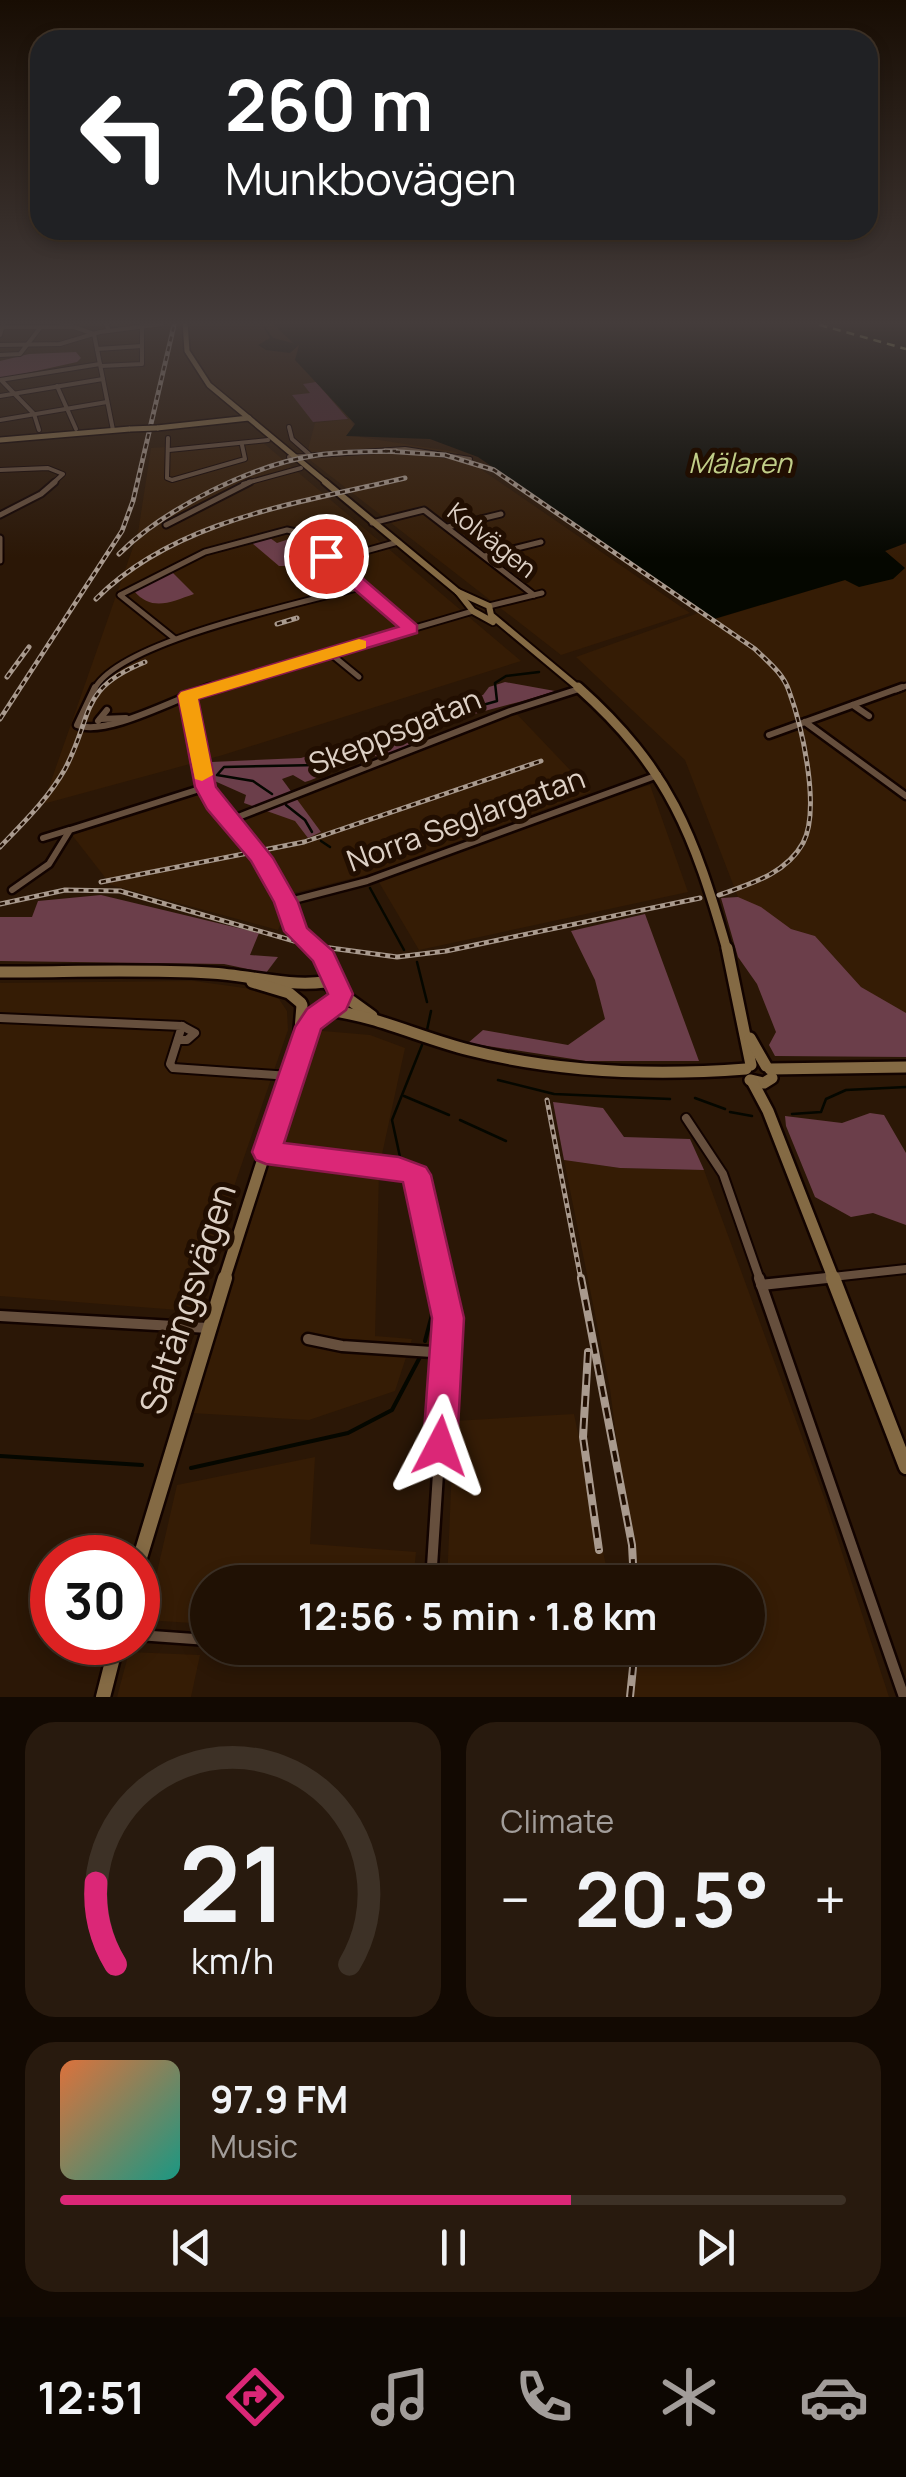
<!DOCTYPE html>
<html lang="en">
<head>
<meta charset="utf-8">
<style>
	:root { --surface:#201104; --page:#281a0e; --text:#f1f3f6; --muted:#a29d9a; --line:#3d3126; --accent:#db2777 }
	body { margin:0; font-family:Manrope,sans-serif; background:var(--page); color:var(--text); height:100vh; display:flex; flex-direction:column; font-size:38px; white-space:nowrap }
	* { box-sizing:border-box; margin:0 }
	p { font-size:32px; color:var(--muted) }
	.icon { flex:none; width:55px; height:55px; fill:none; stroke:currentColor; stroke-width:2; stroke-linecap:round; stroke-linejoin:round }
	.map { position:relative; height:1697px; overflow:hidden }
	.side { display:flex; flex-direction:column; gap:25px; padding:25px; background:#120902; flex:1 }
	.side>* { flex:none }
	.hud { position:absolute; left:30px; top:30px; width:848px; height:210px; border-radius:30px; box-shadow:0 5px 15px #0003,0 0 0 2px var(--line); background:#202124; color:#fff; overflow:hidden }
	.speed { position:absolute; left:30px; top:1535px; display:flex; gap:20px; font-size:50px; font-weight:700; text-align:center }
	.speed>* { display:grid; place-content:center; width:130px; height:130px; border-radius:50%; background:var(--surface); box-shadow:0 5px 15px #0003,0 0 0 2px var(--line); line-height:1 }
	.speed .limit { border:15px solid #d22; background:#fff; color:#111 }
	.pin { position:absolute; display:grid; place-items:center; width:85px; height:85px; color:#fff; margin:-42px; border:5px solid #fff; border-radius:50%; box-shadow:0 2px 10px #0007 }
	.me { position:absolute; width:110px; margin:-55px; rotate:4deg; stroke-linejoin:round; filter:drop-shadow(0 0 8px #0008) }
	.turn { display:flex; align-items:center; gap:35px; height:210px; padding:0 30px; font-size:45px }
	.turn .icon { width:130px; height:130px; stroke-width:2.5 }
	.turn b { display:block; font-size:70px; line-height:85px }
	.big { font-size:75px; font-weight:700; line-height:1.1 }
	.side .card { flex:1; display:flex; flex-direction:column; justify-content:center; gap:15px; min-width:0; padding:0 35px; border-radius:30px; background:var(--page) }
	.side .dial { align-items:center; gap:0 }
	.dial svg { height:260px; overflow:visible; fill:none; stroke:var(--line); stroke-width:7; stroke-linecap:round; text-anchor:middle }
	.dial text { fill:var(--text); stroke:none }
	.song { display:flex; align-items:center; gap:30px }
	.cover { width:120px; height:120px; border-radius:15px; background:linear-gradient(135deg,hsl(20 70% 55%),hsl(170 70% 35%)) }
	.played { height:10px; border-radius:5px; background:linear-gradient(90deg,var(--accent) 65%,var(--line) 65%) }
	.keys { display:flex; justify-content:space-around; direction:ltr }
	.heat { display:flex; justify-content:space-between; align-items:center; font-size:55px; direction:ltr }
	.side .tiles { flex:1; display:grid; gap:25px; grid-template-columns:1fr 1fr }
	.card:last-child { grid-column:span 2 }
	.trip { position:absolute; left:190px; top:1565px; width:575px; height:100px; border-radius:50px; background:var(--surface); box-shadow:0 5px 15px #0003,0 0 0 2px var(--line); font-weight:700; line-height:100px; text-align:center }
	.tabs { display:flex; height:160px; justify-content:space-around; align-items:center; background:#0d0702; color:var(--muted) }
	.tabs .icon { width:70px; height:70px }
	.tabs .active { color:var(--accent) }
	.tabs b { font-size:45px; color:var(--text) }
	.map>svg:first-child { display:block }
	.built { fill:#351c05 }
	.green { fill:#4e2933 }
	.forest { fill:#6b3e4a }
	.water { fill:#050700 }
	.lines { fill:none; stroke-linecap:round; stroke-linejoin:round }
	.stream-far1 { stroke:#050700; stroke-width:2.5 }
	.stream { stroke:#050700; stroke-width:4 }
	.ferry { stroke:#c1ce88; stroke-width:2.5; stroke-dasharray:8 6; stroke-linecap:butt }
	.street-far4-casing { stroke:#120300; stroke-width:6 }
	.street-far3-casing { stroke:#120300; stroke-width:9 }
	.street-far2-casing { stroke:#120300; stroke-width:11 }
	.street-far1-casing { stroke:#120300; stroke-width:12 }
	.street-casing { stroke:#120300; stroke-width:15 }
	.secondary-far4-casing { stroke:#120300; stroke-width:8 }
	.secondary-far3-casing { stroke:#120300; stroke-width:10 }
	.secondary-far2-casing { stroke:#120300; stroke-width:14 }
	.secondary-far1-casing { stroke:#120300; stroke-width:16 }
	.secondary-casing { stroke:#120300; stroke-width:19 }
	.street-far4 { stroke:#664f3d; stroke-width:4 }
	.street-far3 { stroke:#664f3d; stroke-width:5 }
	.street-far2 { stroke:#664f3d; stroke-width:6 }
	.street-far1 { stroke:#664f3d; stroke-width:8 }
	.street { stroke:#664f3d; stroke-width:10 }
	.secondary-far4 { stroke:#846a44; stroke-width:5 }
	.secondary-far3 { stroke:#846a44; stroke-width:6 }
	.secondary-far2 { stroke:#846a44; stroke-width:9 }
	.secondary-far1 { stroke:#846a44; stroke-width:11 }
	.secondary { stroke:#846a44; stroke-width:14 }
	.rail-far1-casing { stroke:#a99a8e; stroke-width:5 }
	.rail-casing { stroke:#a99a8e; stroke-width:8 }
	.rail-far1 { stroke:#210e01; stroke-width:2.5; stroke-dasharray:5; stroke-linecap:butt }
	.rail { stroke:#210e01; stroke-width:4; stroke-dasharray:11; stroke-linecap:butt }
	.secondary-bridge-casing { stroke:#120300; stroke-width:8; stroke-linecap:butt }
	.secondary-bridge { stroke:#846a44; stroke-width:5 }
	.route { fill:#db2777; stroke:#8e194d; stroke-width:2.5 }
	.slow { fill:#f59e0b }
	.labels { text-anchor:middle; stroke-width:10; stroke-linejoin:round; paint-order:stroke }
	.far-street-label { font-size:25px; fill:#ddd0c5; stroke:#210e01 }
	.far-water-label { font-size:28px; font-style:italic; fill:#c1ce88; stroke:#210e01 }
	.street-label { font-size:30px; fill:#ddd0c5; stroke:#210e01 }
	.near-street-label { font-size:35px; fill:#ddd0c5; stroke:#210e01 }
</style>
</head>
<body>
<div class="map">
<svg width="906" height="1697" viewBox="0 0 906 1697">
	<rect width="100%" height="100%" fill="#2b1706"/>
	<g class="built">
		<path d="M350,419L360,437L456,452L690,613L561,655L306,457L315,423Z"/>
		<path d="M261,441L521,661L223,755L43,804L138,533L151,448Z"/>
		<path d="M906,543V1013H901L861,987L815,936L791,929L738,897L685,760L576,657L704,611L715,619L845,580L892,559L885,551Z"/>
		<path d="M513,710L591,792L373,873L294,893L243,819Z"/>
		<path d="M650,785L688,892L419,950L377,879L583,804Z"/>
		<path d="M205,791L251,850L285,915L278,930L111,885L72,835Z"/>
		<path d="M194,981L252,989L279,999L287,1011L288,1030L191,1311L0,1296V983Z"/>
		<path d="M312,1030L370,1035L405,1048L381,1159L281,1144L278,1134Z"/>
		<path d="M271,1157L379,1172L375,1336L412,1339L395,1391L309,1420L191,1413Z"/>
		<path d="M564,1160L620,1168L704,1170L824,1497L889,1697H630L635,1648H748V1582H635L610,1389Z"/>
		<path d="M574,1414L608,1575L447,1582L454,1421Z"/>
		<path d="M315,1457L310,1544L416,1552L413,1582H208L207,1624L146,1620L177,1485Z"/>
		<path d="M129,1652L200,1655L191,1697H117Z"/>
	</g>
	<path class="green" d="M316,382L348,419L313,422L292,395L310,393L303,384Z"/>
	<g class="forest">
		<path d="M76,352L81,358L77,362L0,379V361L29,354Z"/>
		<path d="M270,538L277,543L292,538L321,559L303,566H279L252,543Z"/>
		<path d="M172,572L194,594C171,602 152,612 134,591Z"/>
		<path d="M505,682L555,691C518,704 479,710 443,725C422,733 404,753 381,756C370,757 361,753 351,757C332,763 325,777 305,782L293,775L282,779L321,832L308,838L295,821L244,803L246,795L210,779L211,762L301,758L344,745L364,747L395,734L407,717L424,718L451,710L456,700L483,695L489,687Z"/>
		<path d="M101,895L259,933L250,955L278,957L266,973L224,964L0,961V917H32L38,901Z"/>
		<path d="M738,897L761,907L791,929L815,936L861,987L906,1013V1057L775,1056L769,1045L776,1032L757,984L738,957L721,898Z"/>
		<path d="M645,914L699,1061H586L468,1043L483,1030L568,1045L605,1019L595,980L571,931Z"/>
		<path d="M553,1102L603,1108L624,1137L690,1139L704,1170L620,1168L564,1160Z"/>
		<path d="M870,1113L884,1115L906,1153V1225L873,1213L851,1217L815,1197L786,1126L785,1116L842,1123Z"/>
	</g>
	<path class="water" d="M260,321L273,338L293,343L270,321H906V543L885,551L905,568L893,579L859,587L845,580L714,619L478,457L430,439L346,436L355,424L295,360L299,345L290,353L266,350L258,345L270,338Z"/>
	<g class="lines">
		<g class="stream-far1">
			<path d="M272,794L253,781L217,775L224,767L318,765L344,749L385,746L416,724L497,701L495,683L506,676L539,672"/>
			<path d="M286,805L305,820L312,832"/>
			<path d="M321,841L330,847"/>
			<path d="M370,888L404,950"/>
			<path d="M417,962L427,1002"/>
			<path d="M427,1030L431,1011"/>
			<path d="M498,1080L554,1094L670,1099"/>
			<path d="M404,1096L449,1115"/>
			<path d="M695,1098L725,1109"/>
			<path d="M730,1112L752,1116"/>
			<path d="M792,1114L821,1112L826,1099L846,1090L906,1087"/>
			<path d="M460,1120L506,1141"/>
			<path d="M400,1157L392,1120L422,1045"/>
			<path d="M403,1178L426,1280"/>
		</g>
		<g class="stream">
			<path d="M425,1341L433,1311L425,1278"/>
			<path d="M0,1456L142,1465"/>
			<path d="M191,1468L348,1433L392,1410L420,1357"/>
		</g>
		<path class="ferry" d="M806,321L906,349"/>
		<g class="street-far4-casing">
			<g id="street-far4">
				<path d="M57,321L94,334L113,430"/>
				<path d="M105,321L109,331"/>
				<path d="M0,327H73"/>
				<path d="M0,335L4,321"/>
				<path d="M0,345L60,344L100,332L162,324"/>
				<path d="M97,349L142,346"/>
				<path d="M0,355L20,354L40,328"/>
				<path d="M101,366L142,364V326"/>
				<path d="M0,380L100,364"/>
				<path d="M2,381L34,414L39,430"/>
				<path d="M57,386L76,429"/>
				<path d="M0,396L103,379"/>
				<path d="M0,420L107,402"/>
				<path d="M289,427L292,439L309,454"/>
				<path d="M168,438L167,478L172,480L245,459L242,445"/>
				<path d="M169,450L268,440"/>
				<path d="M289,457L405,449L470,459"/>
				<path d="M0,470L48,468L63,474L52,484"/>
				<path d="M243,484L301,468"/>
			</g>
		</g>
		<g class="street-far3-casing">
			<g id="street-far3">
				<path d="M0,515L41,494L55,482"/>
				<path d="M372,523L424,510L534,595"/>
				<path d="M166,525L250,482"/>
				<path d="M448,527L501,514"/>
				<path d="M0,538V561"/>
				<path d="M485,556L541,542"/>
				<path d="M333,560L398,542"/>
				<path d="M489,606L542,593"/>
				<path d="M175,639L120,595L205,552L287,530L296,532L410,628"/>
				<path d="M331,654L359,677"/>
				<path d="M94,690C117,641 304,603 360,587"/>
				<path d="M203,690L473,611"/>
				<path d="M896,690L906,686"/>
			</g>
		</g>
		<g class="street-far2-casing">
			<g id="street-far2">
				<path d="M95,687L77,725C106,737 177,698 210,687"/>
				<path d="M188,696C194,726 196,761 207,789C218,816 244,834 260,857C283,889 288,923 317,950"/>
				<path d="M853,705L869,716"/>
				<path d="M100,719L126,718"/>
				<path d="M98,721L107,710"/>
				<path d="M805,722L906,796"/>
				<path d="M769,735L902,687"/>
				<path d="M228,821L510,711L579,689"/>
				<path d="M43,838L69,830"/>
				<path d="M12,890L49,864L70,830L206,787"/>
				<path d="M286,902L367,881L658,775"/>
			</g>
		</g>
		<g class="street-far1-casing">
			<g id="street-far1">
				<path d="M314,948L324,957L339,989"/>
				<path d="M0,1018L182,1026L170,1064L173,1068L290,1076"/>
				<path d="M178,1040H187L195,1033L182,1026"/>
				<path d="M686,1118L723,1174L760,1280"/>
				<path d="M267,1152L399,1168L416,1175L440,1280"/>
				<path d="M805,1280L906,1269"/>
			</g>
		</g>
		<g class="street-casing">
			<g id="street">
				<path d="M759,1278L904,1697"/>
				<path d="M761,1285L827,1278"/>
				<path d="M0,1316L209,1328"/>
				<path d="M308,1339L342,1346L447,1353"/>
				<path d="M431,1582L448,1318L439,1278"/>
				<path d="M138,1635L208,1640"/>
				<path d="M320,1648L411,1654L419,1648"/>
			</g>
		</g>
		<g class="secondary-far4-casing">
			<g id="secondary-far4">
				<path d="M185,321L187,351L209,385L328,484"/>
				<path d="M157,428L249,418"/>
				<path d="M0,440L130,429"/>
			</g>
		</g>
		<g class="secondary-far3-casing">
			<g id="secondary-far3">
				<path d="M325,482L458,592L473,611L493,622"/>
				<path d="M458,592L489,606L491,615L581,690"/>
			</g>
		</g>
		<g class="secondary-far2-casing">
			<path id="secondary-far2" d="M578,687C670,769 694,835 727,950"/>
		</g>
		<g class="secondary-far1-casing">
			<g id="secondary-far1">
				<path d="M727,948L751,1065"/>
				<path d="M0,972C70,972 140,969 210,973C249,975 286,987 325,982L372,1016"/>
				<path d="M252,982L289,993L301,1003"/>
				<path d="M327,1010C377,1016 421,1038 469,1050C560,1073 653,1076 746,1069"/>
				<path d="M750,1038L766,1066"/>
				<path d="M299,1042L302,1005"/>
				<path d="M770,1069L906,1067"/>
				<path d="M750,1080L764,1083L772,1078"/>
				<path d="M752,1081L768,1111L834,1280"/>
				<path d="M224,1280L297,1053L311,1022L324,1010"/>
			</g>
		</g>
		<g class="secondary-casing">
			<g id="secondary">
				<path d="M833,1278L906,1467"/>
				<path d="M138,1564L225,1278"/>
				<path d="M103,1697L117,1642"/>
			</g>
		</g>
		<use href="#street-far4" class="street-far4"/>
		<use href="#street-far3" class="street-far3"/>
		<use href="#street-far2" class="street-far2"/>
		<use href="#street-far1" class="street-far1"/>
		<use href="#street" class="street"/>
		<use href="#secondary-far4" class="secondary-far4"/>
		<use href="#secondary-far3" class="secondary-far3"/>
		<use href="#secondary-far2" class="secondary-far2"/>
		<use href="#secondary-far1" class="secondary-far1"/>
		<use href="#secondary" class="secondary"/>
		<g class="rail-far1-casing">
			<g id="rail-far1">
				<path d="M385,451L445,455L494,470L755,649C768,662 783,673 789,691C802,726 821,809 803,843C786,874 750,884 719,895"/>
				<path d="M119,554C165,508 254,464 318,455C344,451 370,452 396,451"/>
				<path d="M96,599C176,519 299,503 405,478"/>
				<path d="M277,624L297,618"/>
				<path d="M7,677L29,647"/>
				<path d="M0,719L122,531L133,501L175,321"/>
				<path d="M0,847C23,823 48,799 65,769C94,714 78,689 145,662"/>
				<path d="M101,882L304,842L541,761"/>
				<path d="M0,904L65,890L120,891L308,945L397,957L446,951L700,898"/>
				<path d="M547,1100L581,1280"/>
			</g>
		</g>
		<g class="rail-casing">
			<g id="rail">
				<path d="M581,1278L632,1545L634,1582"/>
				<path d="M588,1352L583,1437L599,1550"/>
				<path d="M630,1697L635,1648"/>
			</g>
		</g>
		<use href="#rail-far1" class="rail-far1"/>
		<use href="#rail" class="rail"/>
		<g class="secondary-bridge-casing">
			<path id="secondary-bridge" d="M130,429L157,428"/>
		</g>
		<use href="#secondary-bridge" class="secondary-bridge"/>
	</g>
	<linearGradient id="sky" x2="0" y2="1"><stop stop-color="#180d03"/><stop offset="0.58" stop-color="#443c3b"/><stop offset="1" stop-color="#443c3b" stop-opacity="0"/></linearGradient>
	<rect width="906" height="558" fill="url(#sky)"/>
	<path class="route" d="M320,552H332L417,625V633L198,699L216,787L273,858L298,902L307,928L333,951L353,994L346,1010L321,1029L284,1143L399,1157L426,1167L431,1175L464,1318L457,1446L452,1458L440,1462L428,1458L423,1446L432,1318L403,1182L266,1164L256,1160L252,1152L295,1027L307,1009L328,994L313,961L284,931L274,902L251,861L207,809L195,787L178,696L181,692L398,627L320,560Z"/>
	<path class="slow" d="M359,639L366,641V648L198,699L213,775L202,781L195,779L178,696L181,692Z"/>
	<g class="labels">
		<g class="far-street-label">
			<text transform="translate(492 540) rotate(38)" y="9">Kolvägen</text>
		</g>
		<g class="far-water-label">
			<text x="740" y="473">Mälaren</text>
		</g>
		<g class="street-label">
			<text transform="translate(395 732) rotate(-22)" y="10">Skeppsgatan</text>
			<text transform="translate(466 820) rotate(-20)" y="10">Norra Seglargatan</text>
		</g>
		<g class="near-street-label">
			<text transform="translate(188 1299) rotate(-72)" y="12">Saltängsvägen</text>
		</g>
	</g>
</svg>
<div class="speed"><div class="limit">30</div></div>
<div class="pin" style="left:326px;top:556px;background:#d93025"><svg class="icon" aria-label="arrive" viewBox="0 0 24 24"><path d="M6 21V4h12l-3 4 3 4H6"/></svg></div>
<svg class="me" style="left:440px;top:1446px" viewBox="-20 -20 40 40"><path d="M0-17L14 15 0 8-14 15z" fill="#db2777" stroke="#fff" stroke-width="4"/></svg>
<div class="trip">12:56 · 5 min · 1.8 km</div>
<div class="hud">
<div class="turn"><svg class="icon" aria-label="left" viewBox="0 0 24 24"><path d="M17 20v-9H6M10 6l-5 5 5 5"/></svg><div><b>260 m</b>Munkbovägen</div></div>
</div>
</div>
<section class="side">
<div class="tiles">
<div class="card dial"><svg viewBox="0 0 100 80">
<path d="M14 69A42 42 0 1 1 86 69"/>
<path d="M14 69A42 42 0 0 1 8 44" stroke="#db2777"/>
<text x="50" y="56" font-size="32" font-weight="700">21</text>
<text x="50" y="72" font-size="11">km/h</text>
</svg></div>
<div class="card"><p>Climate</p>
<div class="heat"><a>−</a><b class="big">20.5°</b><a>+</a></div>
</div>
<div class="card">
<div class="song"><i class="cover"></i><div><b>97.9 FM</b><p>Music</p></div></div>
<div class="played"></div>
<div class="keys"><svg class="icon" aria-label="previous" viewBox="0 0 24 24"><path d="M18 5L8 12l10 7zM5 5v14"/></svg><svg class="icon" aria-label="pause" viewBox="0 0 24 24"><path d="M8 5v14M16 5v14"/></svg><svg class="icon" aria-label="next" viewBox="0 0 24 24"><path d="M6 5l10 7-10 7zM19 5v14"/></svg></div>
</div>
</div>
</section>
<nav class="tabs">
<b>12:51</b>
<svg class="icon active" aria-label="directions" viewBox="0 0 24 24"><path d="M12 3l9 9-9 9-9-9zM9 14v-3h6M13 9l2 2-2 2"/></svg>
<svg class="icon" aria-label="music" viewBox="0 0 24 24"><path d="M9 18V5l10-2v13"/><circle cx="6" cy="18" r="3"/><circle cx="16" cy="16" r="3"/></svg>
<svg class="icon" aria-label="phone" viewBox="0 0 24 24"><path d="M5 4h4l2 5-3 2q2 4 5 5l2-3 5 2v4C11 20 4 13 5 4z"/></svg>
<svg class="icon" aria-label="climate" viewBox="0 0 24 24"><path d="M12 3v18M4 7l16 10M4 17L20 7"/></svg>
<svg class="icon" aria-label="car" viewBox="0 0 24 24"><path d="M5 17H2v-5l4-1 3-4h7l3 4 3 1v5h-3M9 17h6M6 11h13"/><circle cx="7" cy="17" r="2"/><circle cx="17" cy="17" r="2"/></svg>
</nav>
</body>
</html>
